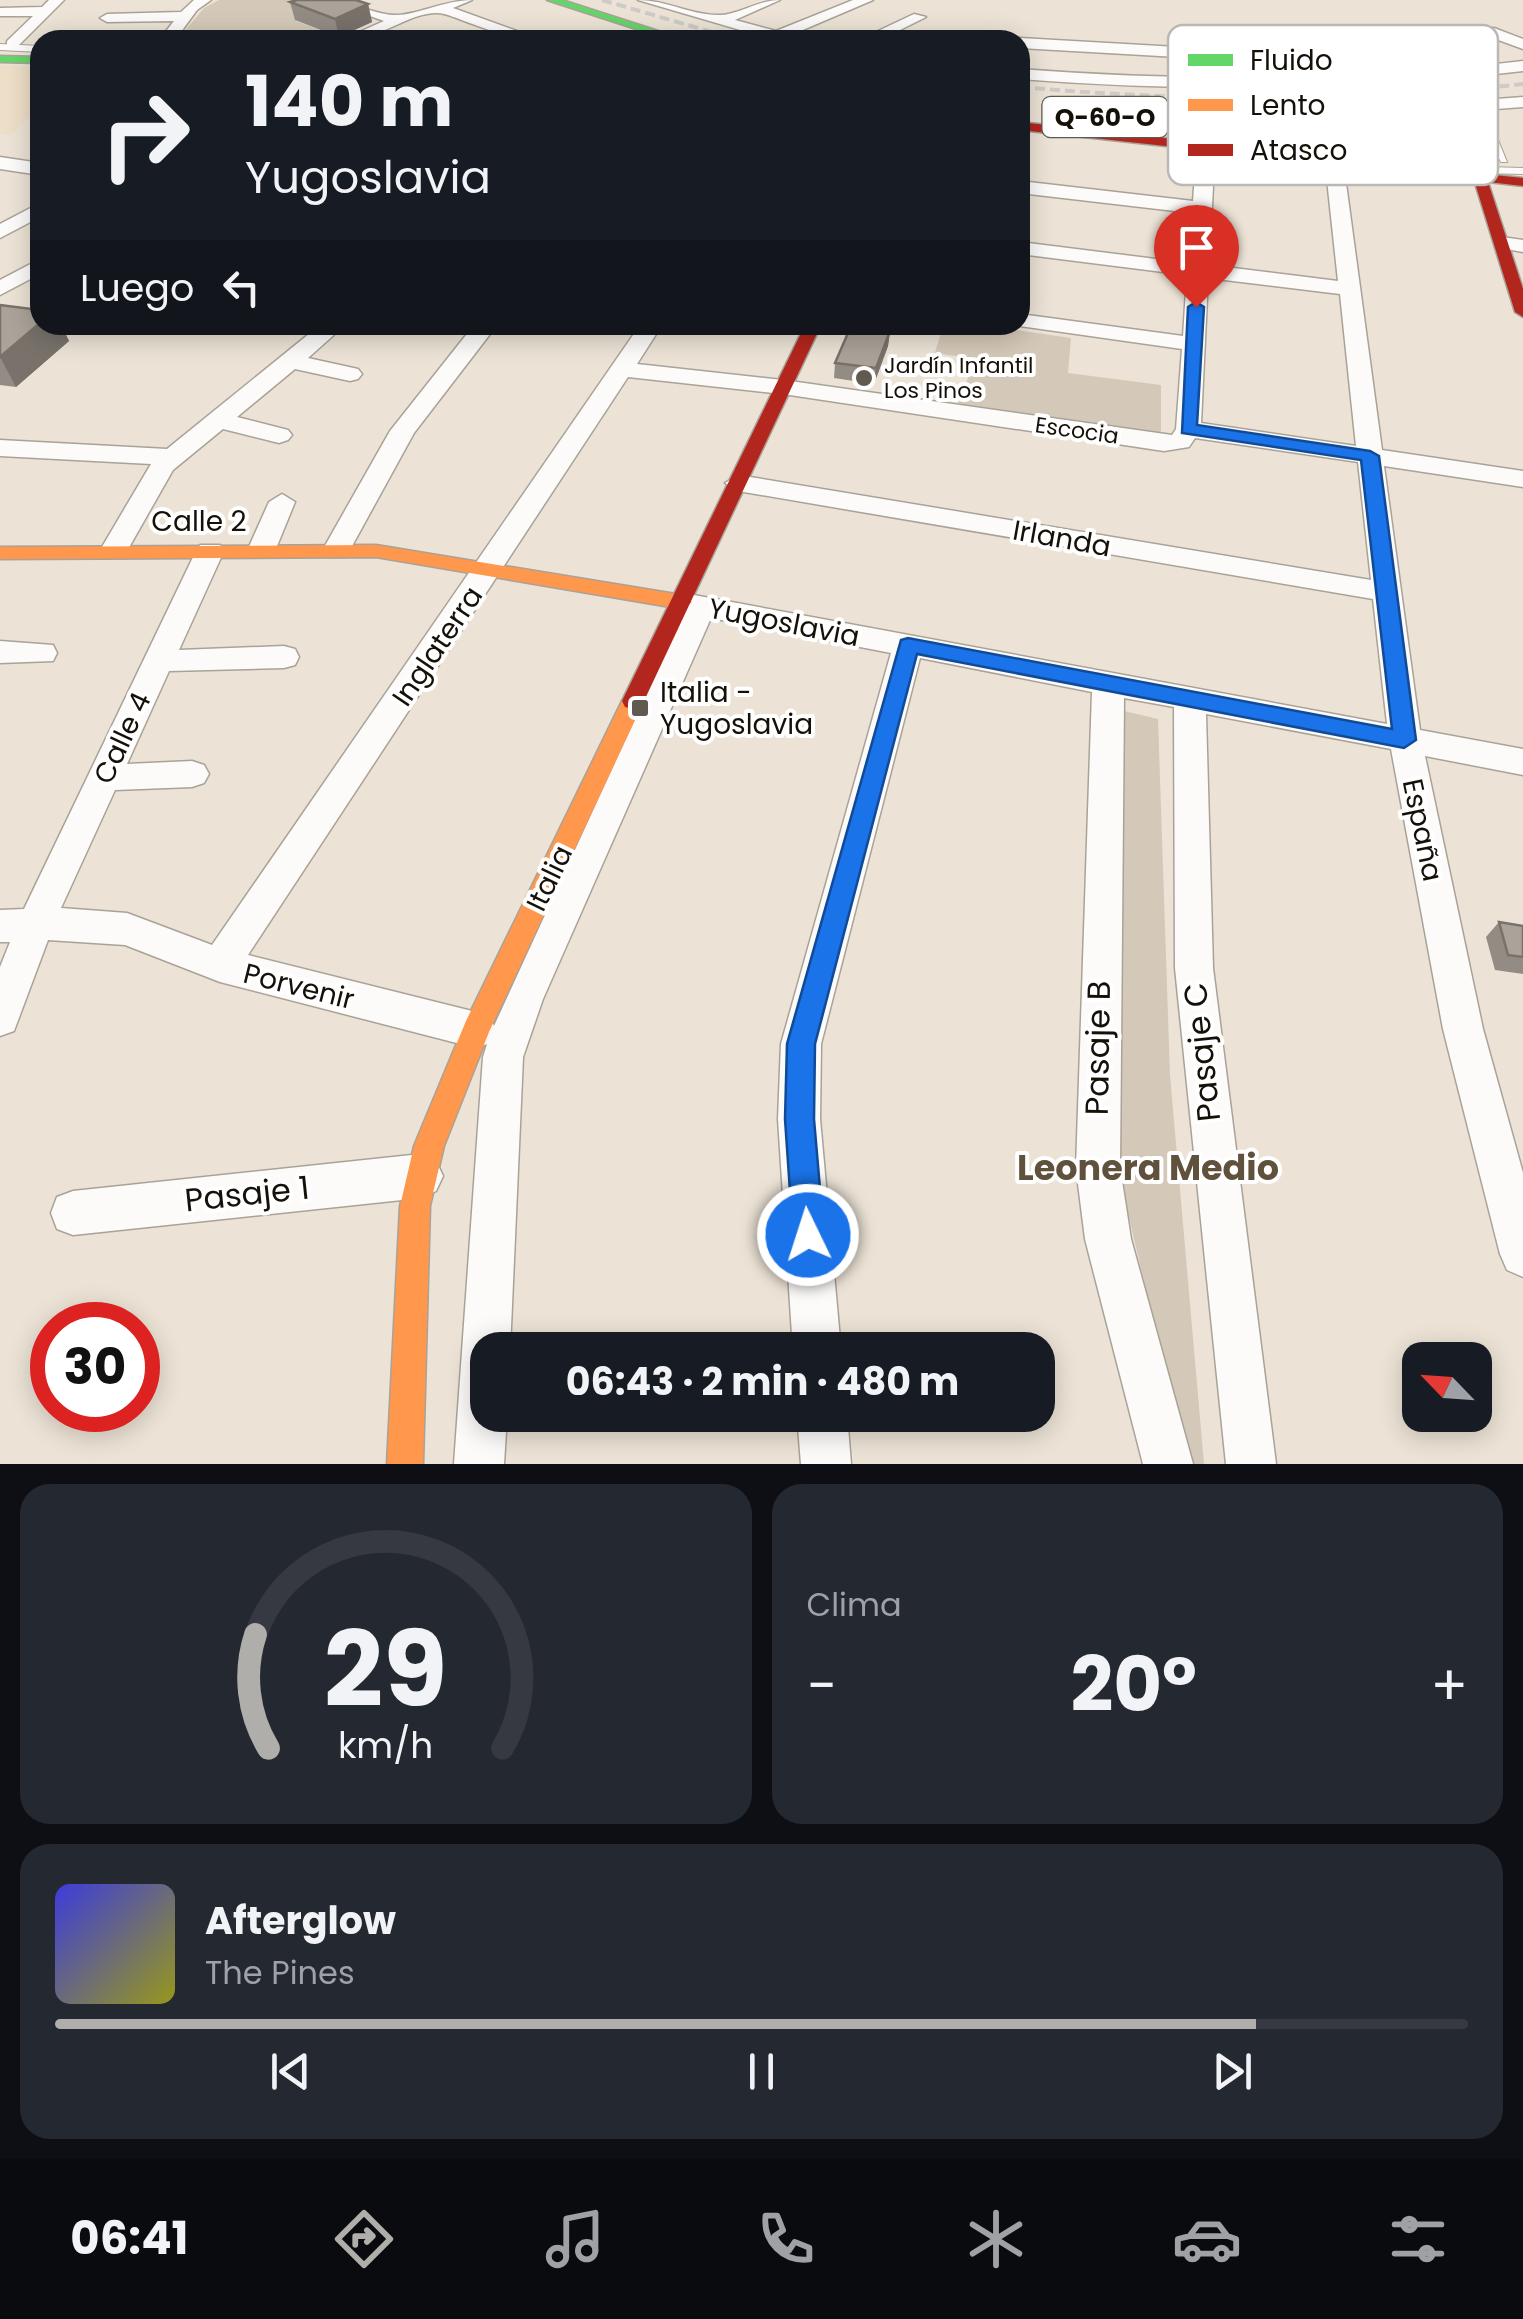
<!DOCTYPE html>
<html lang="es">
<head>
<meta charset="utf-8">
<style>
	:root { --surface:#171b24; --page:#242831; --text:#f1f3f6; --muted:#9ea1a6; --line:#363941; --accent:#b0aeab }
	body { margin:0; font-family:Poppins,sans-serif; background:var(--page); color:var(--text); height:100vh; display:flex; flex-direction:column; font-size:38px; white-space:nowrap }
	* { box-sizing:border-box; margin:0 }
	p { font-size:32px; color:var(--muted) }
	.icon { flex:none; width:55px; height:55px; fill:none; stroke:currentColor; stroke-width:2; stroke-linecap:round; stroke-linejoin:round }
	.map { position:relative; height:1464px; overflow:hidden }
	.drawer { display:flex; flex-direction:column; gap:20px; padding:20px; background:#0d0f14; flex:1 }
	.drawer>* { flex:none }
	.hud { position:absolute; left:30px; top:30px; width:1000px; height:305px; border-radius:30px; box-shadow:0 5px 25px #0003; background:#171b24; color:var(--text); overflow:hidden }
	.needle { width:65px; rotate:295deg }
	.fabs { position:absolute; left:1402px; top:1342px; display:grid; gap:20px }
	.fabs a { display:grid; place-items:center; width:90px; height:90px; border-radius:20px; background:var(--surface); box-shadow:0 5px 25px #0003; font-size:50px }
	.speed { position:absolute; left:30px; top:1302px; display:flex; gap:20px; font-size:50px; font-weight:700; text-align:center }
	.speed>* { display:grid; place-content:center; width:130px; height:130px; border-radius:50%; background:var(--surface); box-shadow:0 5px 25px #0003; line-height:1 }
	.speed .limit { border:15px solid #d22; background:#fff; color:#111 }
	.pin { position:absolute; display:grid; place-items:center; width:85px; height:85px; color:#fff; margin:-102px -42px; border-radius:50% 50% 50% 0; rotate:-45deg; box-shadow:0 0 10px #0007 }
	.pin .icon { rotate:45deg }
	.me { position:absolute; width:110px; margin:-55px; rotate:356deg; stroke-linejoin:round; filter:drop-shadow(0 0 8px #0008) }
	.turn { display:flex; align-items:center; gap:35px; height:210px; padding:0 50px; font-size:45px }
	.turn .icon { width:130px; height:130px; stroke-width:2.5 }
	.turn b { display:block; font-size:70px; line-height:85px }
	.then { display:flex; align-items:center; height:95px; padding:0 50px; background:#0003; gap:20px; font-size:38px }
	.big { font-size:75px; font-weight:700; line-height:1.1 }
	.drawer .card { flex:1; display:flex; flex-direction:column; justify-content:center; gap:15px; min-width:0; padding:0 35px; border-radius:30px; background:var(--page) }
	.drawer .dial { align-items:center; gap:0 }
	.dial svg { height:260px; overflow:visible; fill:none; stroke:var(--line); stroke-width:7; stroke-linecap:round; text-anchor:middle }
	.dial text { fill:var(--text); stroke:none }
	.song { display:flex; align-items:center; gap:30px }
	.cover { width:120px; height:120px; border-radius:15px; background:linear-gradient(135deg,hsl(240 70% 55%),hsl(60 70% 35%)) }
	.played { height:10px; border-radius:5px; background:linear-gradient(90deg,var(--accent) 85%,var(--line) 85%) }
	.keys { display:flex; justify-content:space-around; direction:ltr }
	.heat { display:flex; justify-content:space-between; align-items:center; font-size:55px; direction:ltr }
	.drawer .tiles { flex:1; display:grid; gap:20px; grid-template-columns:1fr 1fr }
	.card:last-child { grid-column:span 2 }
	.trip { position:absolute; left:470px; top:1332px; width:585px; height:100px; border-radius:30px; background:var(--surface); box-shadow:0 5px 25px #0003; font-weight:700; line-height:100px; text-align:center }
	.tabs { display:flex; height:160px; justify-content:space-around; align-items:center; background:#090b0e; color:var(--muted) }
	.tabs .icon { width:70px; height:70px }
	.tabs .current { color:var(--accent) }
	.tabs b { font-size:45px; color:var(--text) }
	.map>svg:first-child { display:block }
	.built { fill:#eddec7 }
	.green { fill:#d4c9b8 }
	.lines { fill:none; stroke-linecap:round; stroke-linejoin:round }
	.lane-casing { stroke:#a9a298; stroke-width:2 }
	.street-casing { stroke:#a9a298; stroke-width:3 }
	.fast-casing { stroke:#a9a298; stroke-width:3 }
	.slow-casing { stroke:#a9a298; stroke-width:3 }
	.jam-casing { stroke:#a9a298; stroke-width:3 }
	.lane { fill:#fcfbf9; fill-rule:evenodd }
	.street { fill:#fcfbf9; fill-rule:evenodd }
	.fast { fill:#63d668; fill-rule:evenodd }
	.slow { fill:#ff974d; fill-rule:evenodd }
	.jam { fill:#b3261e; fill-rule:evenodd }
	.rail { stroke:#cdcac7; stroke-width:4; stroke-dasharray:10 5; stroke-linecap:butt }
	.wall { fill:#938c84 }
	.shaded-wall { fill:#78726b }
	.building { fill:#aba399; stroke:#78726b; stroke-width:2.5 }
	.route { fill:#1a73e8; stroke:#114b97; stroke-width:2.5 }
	.poi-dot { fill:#615a50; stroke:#fff; stroke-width:4 }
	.labels { text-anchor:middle; stroke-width:8; stroke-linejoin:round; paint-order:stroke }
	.far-poi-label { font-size:22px; fill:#161108; stroke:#fff; text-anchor:start }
	.far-street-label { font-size:22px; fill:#161108; stroke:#fff }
	.shield { fill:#fff; stroke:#5c5852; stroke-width:2.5 }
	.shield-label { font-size:25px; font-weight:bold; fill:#161108 }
	.street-label { font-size:28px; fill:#161108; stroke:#fff }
	.poi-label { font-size:28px; fill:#161108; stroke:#fff; text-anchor:start }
	.near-street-label { font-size:32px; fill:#161108; stroke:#fff }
	.near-neighbourhood-label { font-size:35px; font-weight:bold; fill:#5f513c; stroke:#fff }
	.key { fill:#fff; stroke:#b9b8b5; stroke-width:2.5 }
	.key-label { font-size:28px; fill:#161108 }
</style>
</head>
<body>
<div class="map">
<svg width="1523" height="1464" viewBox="0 0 1523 1464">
	<rect width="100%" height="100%" fill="#ece3d6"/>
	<path class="built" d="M0,65L40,67V107L11,135L0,134Z"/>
	<g class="green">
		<path d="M219,0H311L296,21L347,40H177L204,8Z"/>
		<path d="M943,325H983L1071,338L1068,373L1161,385V435L958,404L975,359L935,353Z"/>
		<path d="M1124,711L1158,719L1170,1075L1204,1464H1186L1117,1165Z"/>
	</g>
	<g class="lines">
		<g class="lane-casing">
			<g id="lane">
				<path d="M0,44L40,46V52L0,50Z"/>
				<path d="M1191,123L1306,145L1483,162L1488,165L1486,167L1523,168V174L1478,173L1473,170L1477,167L1306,151L1188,128L1186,126Z"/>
				<path d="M1482,135L1498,140L1507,162H1501L1491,144L1477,138Z"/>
			</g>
		</g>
		<g class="street-casing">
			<g id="street">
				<path d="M49,0H64L17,47H7V41L33,16H0V8L42,7Z"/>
				<path d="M194,0H211L197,10L175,40H159L174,21L107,22L100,18L107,14L181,12Z"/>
				<path d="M325,0C351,0 371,14 394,15C415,16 445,0 472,0L453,8L542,40C515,40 492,31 467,22C458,19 446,13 437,13C406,13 383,40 341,40L384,21Z"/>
				<path d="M638,0C666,0 691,15 718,15C737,16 757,0 780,0L735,20L776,31L853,0H873L791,35L800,40H774Z"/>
				<path d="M914,14L926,17L880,40H859Z"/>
				<path d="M1494,28L1523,39V49L1493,38L1283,57L1275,52L1283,47Z"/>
				<path d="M1020,38L1195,48L1203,53L1195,58L1020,48V40H1014Z"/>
				<path d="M1523,61V71C1355,91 1189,92 1020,79V69C1189,82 1355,81 1523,61Z"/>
				<path d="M1523,97V107L1349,120L1130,116L1121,111L1130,106L1349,110Z"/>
				<path d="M1206,142L1215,147L1209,265L1338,281L1325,161L1334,156L1343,161L1382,450L1523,471V487L1384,466L1420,730L1523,749V775L1425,756L1483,1029L1523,1173V1277L1507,1270L1500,1254L1443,1029L1391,749L1206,714L1213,968L1276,1464H1226L1175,968L1174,707L1124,698L1120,1168L1131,1239L1193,1464H1143L1085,1239L1076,1168L1092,692L920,658L821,1044L820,1119L841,1350H793L778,1119L781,1044L891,653L711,618L543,999L523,1057L510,1350H488V1415H507L504,1464H454L483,1057L487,1044L476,1048L220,982L125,945L48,940L14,1031L0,1036V967L10,942H0V910L24,909L196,551L200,545H220L224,551L179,650L284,646L295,649L299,657L295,665L284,668L169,671L127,764L192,761L204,765L209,774L204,783L192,787L115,790L61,908L127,913L212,945L640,325H662L637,364L783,380L1172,435L1176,429L1182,349L1012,325H1020V314L1183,336L1187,275L1020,254V242L1188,263L1192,213L1020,193V181L1193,201L1197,147ZM1208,278L1340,294L1356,446L1201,423ZM628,377L783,394L1164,451L1189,447L1195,438L1358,462L1371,580L738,475L725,483L738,491L1373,599L1387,724L683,593L673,596L668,603L673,610L684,613L494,1026L490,1017L476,1012L248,955Z"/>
				<path d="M0,157L40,163V175L0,169Z"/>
				<path d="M40,203V217L0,238V224Z"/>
				<path d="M1502,237L1523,240V252L1495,247V239Z"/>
				<path d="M40,259V274L0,295V280Z"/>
				<path d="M320,325H345L308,358L358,369L362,374L358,379L350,381L295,369L237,417L288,430L292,435L288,440L279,443L223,429L173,470L123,558H103L99,552L151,464L0,456V440L167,449Z"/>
				<path d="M474,325H497L414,433L346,557H326L322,551L390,431Z"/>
				<path d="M282,494L295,502L275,551L271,557H251L247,551L269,502Z"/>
				<path d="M0,641L53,645L57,653L53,661L0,663Z"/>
				<path d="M421,1154L436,1161L443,1176L436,1191L421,1198L73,1235L57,1229L51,1213L57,1197L73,1191Z"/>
				<path d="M797,1415H847L851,1464H801Z"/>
			</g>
		</g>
		<g class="fast-casing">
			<g id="fast">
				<path d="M547,0H562L686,40H670Z"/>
				<path d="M0,56L40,57V63L0,62Z"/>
			</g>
		</g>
		<g class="slow-casing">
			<g id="slow">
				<path d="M376,545L682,595L692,602L682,609L376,557L0,559V547Z"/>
				<path d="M633,693L644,701L489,1032L444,1146L430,1206L423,1464H387L400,1206L414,1146L466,1021L622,701Z"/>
			</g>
		</g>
		<g class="jam-casing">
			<g id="jam">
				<path d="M1020,122L1472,172L1467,157L1477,154L1485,174L1523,178V186L1488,182L1523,289V317L1515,312L1474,180L1020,130Z"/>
				<path d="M805,325H821L644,701L633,709L625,707L622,701Z"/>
			</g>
		</g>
		<use href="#lane" class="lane"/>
		<use href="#street" class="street"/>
		<use href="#fast" class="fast"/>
		<use href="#slow" class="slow"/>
		<use href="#jam" class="jam"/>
		<g class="rail">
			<path d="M602,0L739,40"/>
			<path d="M1020,87C1189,102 1355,102 1523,84"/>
		</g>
	</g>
	<g class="wall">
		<path d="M290,2L368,4L372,22L339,37L295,20Z"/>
		<path d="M1402,100L1461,126L1452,147L1396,140L1395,120Z"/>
		<path d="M0,305L40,325H61L69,341L16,387L0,385Z"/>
		<path d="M890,331L888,346L874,384L834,378L835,363Z"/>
		<path d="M1499,922L1523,926V974L1495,970L1486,937Z"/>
	</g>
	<g class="shaded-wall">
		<path d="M368,4L372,22L339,37L335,19Z"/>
		<path d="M40,323V325H61L69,341L16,387L0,357Z"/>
		<path d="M890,331L888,346L874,384L876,368Z"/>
	</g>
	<g class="building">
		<path d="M297,0H356L368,4L335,19L290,2Z"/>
		<path d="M0,305L40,310V323L0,357Z"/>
		<path d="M851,326L890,331L876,368L835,363Z"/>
		<path d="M1499,922L1523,926V957L1508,955Z"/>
	</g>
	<path class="route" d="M1196,302L1204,307L1197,425L1370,451L1379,456L1416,740L1404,748L917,654L815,1044L814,1119L824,1235L819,1246L808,1250L797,1246L793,1235L785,1119L787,1044L901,640L908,638L1392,729L1361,460L1182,433L1188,307Z"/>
	<g class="poi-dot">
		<circle cx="864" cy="378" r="10"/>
		<rect x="630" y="698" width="20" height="20" rx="5"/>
	</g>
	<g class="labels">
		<g class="far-poi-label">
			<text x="884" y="373">Jardín Infantil<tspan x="884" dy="25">Los Pinos</tspan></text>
		</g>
		<g class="far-street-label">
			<text transform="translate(1077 430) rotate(8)" y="8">Escocia</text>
		</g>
		<rect class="shield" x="1042.5" y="97" width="125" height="40" rx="8"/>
		<g class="shield-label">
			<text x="1105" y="126">Q-60-O</text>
		</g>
		<g class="street-label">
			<text x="199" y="531">Calle 2</text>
			<text transform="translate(1062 538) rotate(10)" y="10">Irlanda</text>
			<text transform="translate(784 622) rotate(11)" y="10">Yugoslavia</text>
			<text transform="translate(437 646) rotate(-56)" y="10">Inglaterra</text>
			<text transform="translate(122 738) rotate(-65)" y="10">Calle 4</text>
			<text transform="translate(1423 830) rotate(78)" y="10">España</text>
			<text transform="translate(549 878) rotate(-64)" y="10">Italia</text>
			<text transform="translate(299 986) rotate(14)" y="10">Porvenir</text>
		</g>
		<g class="poi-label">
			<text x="660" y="702">Italia -<tspan x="660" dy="32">Yugoslavia</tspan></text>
		</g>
		<g class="near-street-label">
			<text transform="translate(1098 1048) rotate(-89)" y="11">Pasaje B</text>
			<text transform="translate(1202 1052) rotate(-96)" y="11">Pasaje C</text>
			<text transform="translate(247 1194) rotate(-6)" y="11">Pasaje 1</text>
		</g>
		<g class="near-neighbourhood-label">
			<text x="1148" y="1180">Leonera Medio</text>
		</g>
	</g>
	<rect x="1168" y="25" width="330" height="160" rx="15" class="key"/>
	<rect x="1188" y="54" width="45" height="12" fill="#63d668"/>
	<rect x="1188" y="99" width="45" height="12" fill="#ff974d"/>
	<rect x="1188" y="144" width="45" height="12" fill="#b3261e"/>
	<g class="key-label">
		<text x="1250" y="70">Fluido</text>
		<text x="1250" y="115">Lento</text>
		<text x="1250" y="160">Atasco</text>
	</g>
</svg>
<div class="fabs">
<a><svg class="needle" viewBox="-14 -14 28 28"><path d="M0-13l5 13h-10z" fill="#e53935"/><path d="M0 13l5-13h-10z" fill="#9ea1a6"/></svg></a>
</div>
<div class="speed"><div class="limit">30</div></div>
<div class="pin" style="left:1196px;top:307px;background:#d93025"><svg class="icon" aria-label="arrive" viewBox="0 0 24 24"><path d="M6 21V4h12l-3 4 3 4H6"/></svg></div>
<svg class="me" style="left:808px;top:1235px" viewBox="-20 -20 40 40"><circle r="17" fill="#1a73e8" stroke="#fff" stroke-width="3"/><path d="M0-11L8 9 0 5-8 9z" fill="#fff"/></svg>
<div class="trip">06:43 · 2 min · 480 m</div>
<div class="hud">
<div class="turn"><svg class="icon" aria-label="right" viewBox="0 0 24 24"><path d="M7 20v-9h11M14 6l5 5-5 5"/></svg><div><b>140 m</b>Yugoslavia</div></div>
<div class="then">Luego<svg class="icon" aria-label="left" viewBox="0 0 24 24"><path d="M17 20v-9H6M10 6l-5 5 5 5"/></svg></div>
</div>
</div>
<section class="drawer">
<div class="tiles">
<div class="card dial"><svg viewBox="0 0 100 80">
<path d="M14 69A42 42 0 1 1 86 69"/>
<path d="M14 69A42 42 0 0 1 10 34" stroke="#b0aeab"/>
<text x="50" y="56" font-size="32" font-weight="700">29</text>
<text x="50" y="72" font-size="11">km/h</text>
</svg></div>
<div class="card"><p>Clima</p>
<div class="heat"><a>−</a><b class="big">20°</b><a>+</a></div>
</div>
<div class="card">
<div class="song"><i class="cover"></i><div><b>Afterglow</b><p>The Pines</p></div></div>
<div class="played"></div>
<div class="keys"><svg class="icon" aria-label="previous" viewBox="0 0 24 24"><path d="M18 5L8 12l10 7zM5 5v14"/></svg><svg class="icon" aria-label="pause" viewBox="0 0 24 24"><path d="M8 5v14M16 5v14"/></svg><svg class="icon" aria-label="next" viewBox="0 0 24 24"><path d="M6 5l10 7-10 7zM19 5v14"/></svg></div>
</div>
</div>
</section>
<nav class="tabs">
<b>06:41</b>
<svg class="icon current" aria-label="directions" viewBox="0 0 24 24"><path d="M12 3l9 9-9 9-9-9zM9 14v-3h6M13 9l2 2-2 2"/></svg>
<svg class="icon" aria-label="music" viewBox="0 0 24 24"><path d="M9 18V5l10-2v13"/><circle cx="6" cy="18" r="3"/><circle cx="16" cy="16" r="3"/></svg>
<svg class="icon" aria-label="phone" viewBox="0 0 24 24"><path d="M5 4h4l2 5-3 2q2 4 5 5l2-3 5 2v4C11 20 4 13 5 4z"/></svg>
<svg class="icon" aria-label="climate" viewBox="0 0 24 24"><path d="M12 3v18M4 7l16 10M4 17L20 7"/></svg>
<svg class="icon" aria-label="car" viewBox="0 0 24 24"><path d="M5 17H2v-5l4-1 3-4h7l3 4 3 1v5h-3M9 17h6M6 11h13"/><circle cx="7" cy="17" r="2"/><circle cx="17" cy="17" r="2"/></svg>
<svg class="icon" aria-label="filters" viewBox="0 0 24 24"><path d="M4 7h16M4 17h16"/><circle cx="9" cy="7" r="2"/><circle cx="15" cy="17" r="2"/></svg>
</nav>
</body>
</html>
